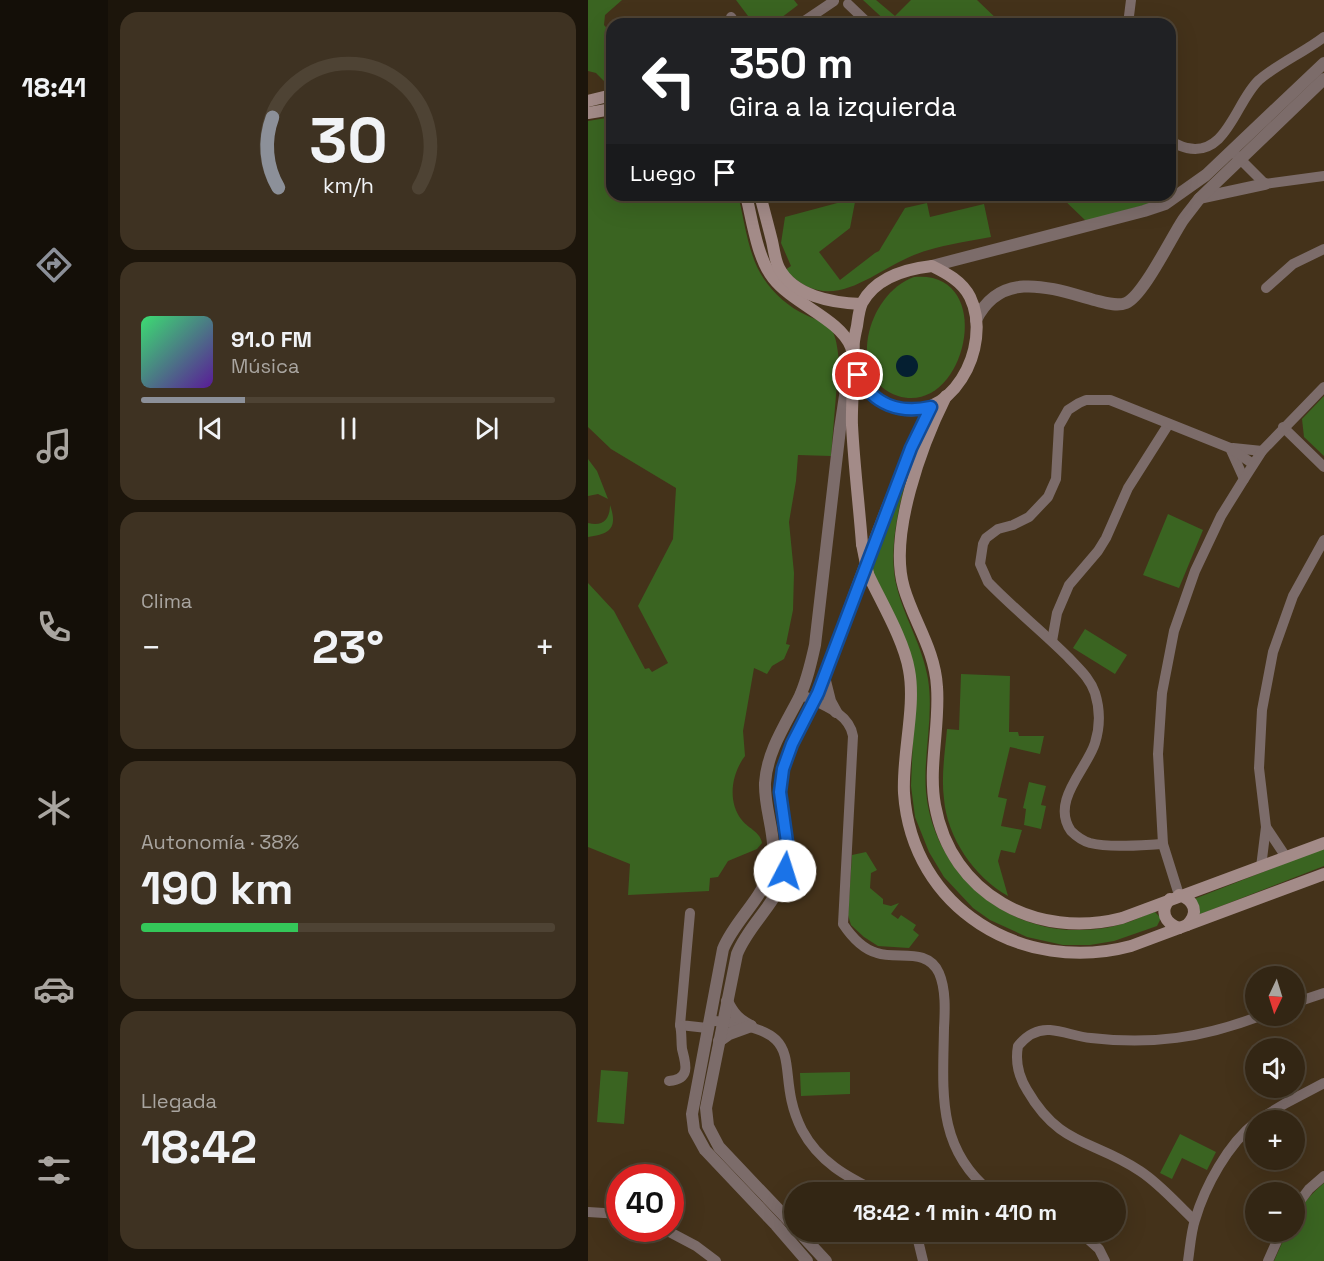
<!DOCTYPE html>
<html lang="es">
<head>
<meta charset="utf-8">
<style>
  :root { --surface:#332614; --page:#3e3222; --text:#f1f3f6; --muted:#a9a5a0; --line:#4e4334; --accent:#8c9099 }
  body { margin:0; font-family:"Space Grotesk",sans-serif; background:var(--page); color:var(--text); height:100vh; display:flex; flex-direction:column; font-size:22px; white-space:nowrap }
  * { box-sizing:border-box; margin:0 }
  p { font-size:20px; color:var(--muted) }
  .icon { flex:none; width:33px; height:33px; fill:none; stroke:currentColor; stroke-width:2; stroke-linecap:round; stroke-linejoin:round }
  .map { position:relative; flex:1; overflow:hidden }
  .panel { display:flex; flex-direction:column; gap:12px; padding:12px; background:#1c150b; width:480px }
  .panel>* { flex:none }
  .banner { position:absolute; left:18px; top:18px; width:570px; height:183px; border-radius:18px; box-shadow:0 6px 24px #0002,0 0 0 2px var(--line); background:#202124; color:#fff; overflow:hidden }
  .needle { width:39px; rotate:184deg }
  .fabs { position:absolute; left:657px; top:966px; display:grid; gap:12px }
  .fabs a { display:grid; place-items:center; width:60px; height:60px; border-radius:50%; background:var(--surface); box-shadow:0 6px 24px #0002,0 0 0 2px var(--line); font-size:30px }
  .speed { position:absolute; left:18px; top:1164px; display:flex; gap:12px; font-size:30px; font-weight:700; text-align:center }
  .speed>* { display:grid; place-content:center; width:78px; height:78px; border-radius:50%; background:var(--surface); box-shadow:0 6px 24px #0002,0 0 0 2px var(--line); line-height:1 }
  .speed .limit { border:9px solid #d22; background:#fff; color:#111 }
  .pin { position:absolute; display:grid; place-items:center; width:51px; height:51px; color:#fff; margin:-26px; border:3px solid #fff; border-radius:50%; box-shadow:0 2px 6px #0007 }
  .me { position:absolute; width:66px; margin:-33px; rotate:5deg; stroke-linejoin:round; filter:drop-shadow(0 0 4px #0008) }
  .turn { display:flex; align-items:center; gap:21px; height:126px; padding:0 24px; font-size:27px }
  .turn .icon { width:78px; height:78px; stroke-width:2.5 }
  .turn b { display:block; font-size:42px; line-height:51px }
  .then { display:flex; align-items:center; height:57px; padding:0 24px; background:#0003; gap:12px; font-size:22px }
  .big { font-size:45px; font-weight:700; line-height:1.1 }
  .panel .tile { flex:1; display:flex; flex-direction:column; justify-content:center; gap:9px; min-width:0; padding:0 21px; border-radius:18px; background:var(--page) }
  .panel .dial { align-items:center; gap:0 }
  .dial svg { height:156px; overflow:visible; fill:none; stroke:var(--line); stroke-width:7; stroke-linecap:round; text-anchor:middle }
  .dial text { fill:var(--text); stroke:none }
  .song { display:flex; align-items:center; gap:18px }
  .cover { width:72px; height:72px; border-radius:9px; background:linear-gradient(135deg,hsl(140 70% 55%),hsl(270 70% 35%)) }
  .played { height:6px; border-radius:3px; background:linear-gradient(90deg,var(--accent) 25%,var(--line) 25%) }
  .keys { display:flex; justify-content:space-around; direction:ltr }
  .heat { display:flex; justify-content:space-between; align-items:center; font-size:33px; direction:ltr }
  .charge { height:9px; border-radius:4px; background:linear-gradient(90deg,#34c759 38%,var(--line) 0) }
  .trip { position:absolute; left:196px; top:1182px; width:342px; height:60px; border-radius:30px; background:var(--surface); box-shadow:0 6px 24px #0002,0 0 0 2px var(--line); font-weight:700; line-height:60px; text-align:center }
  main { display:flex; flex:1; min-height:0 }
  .menu { display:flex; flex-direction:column; width:108px; justify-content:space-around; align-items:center; background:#140f08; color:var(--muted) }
  .menu .icon { width:42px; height:42px }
  .menu .selected { color:var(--accent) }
  .menu b { font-size:27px; color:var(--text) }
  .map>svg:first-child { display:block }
  .green { fill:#3a6421 }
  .water { fill:#051f31 }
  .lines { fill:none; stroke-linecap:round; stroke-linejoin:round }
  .minor { stroke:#7c6c6a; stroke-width:10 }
  .tertiary { stroke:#7c6c6a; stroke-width:12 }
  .secondary { stroke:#a38b88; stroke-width:12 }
  .secondary-bridge { stroke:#a38b88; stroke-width:12 }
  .route-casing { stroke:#114b97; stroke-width:15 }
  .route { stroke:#1a73e8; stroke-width:10 }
</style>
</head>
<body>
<main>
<nav class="menu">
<b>18:41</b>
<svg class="icon selected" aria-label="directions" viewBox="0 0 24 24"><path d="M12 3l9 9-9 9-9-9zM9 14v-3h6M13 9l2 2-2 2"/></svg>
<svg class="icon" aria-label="music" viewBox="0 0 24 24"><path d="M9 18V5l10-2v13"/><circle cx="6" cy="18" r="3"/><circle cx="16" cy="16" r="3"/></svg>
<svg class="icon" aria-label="phone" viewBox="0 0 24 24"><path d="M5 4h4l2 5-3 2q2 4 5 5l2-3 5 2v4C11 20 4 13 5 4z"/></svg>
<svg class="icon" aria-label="climate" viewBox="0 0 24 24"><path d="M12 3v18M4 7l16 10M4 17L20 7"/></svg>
<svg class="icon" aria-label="car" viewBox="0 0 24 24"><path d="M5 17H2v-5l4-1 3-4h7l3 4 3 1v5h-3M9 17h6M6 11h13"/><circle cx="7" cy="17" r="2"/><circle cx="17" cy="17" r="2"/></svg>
<svg class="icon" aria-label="filters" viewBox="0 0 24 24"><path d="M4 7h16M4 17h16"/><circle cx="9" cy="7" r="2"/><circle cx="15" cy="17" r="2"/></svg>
</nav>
<section class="panel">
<div class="tile dial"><svg viewBox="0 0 100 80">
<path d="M14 69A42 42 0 1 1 86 69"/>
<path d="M14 69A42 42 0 0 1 11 33" stroke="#8c9099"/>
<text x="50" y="56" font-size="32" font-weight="700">30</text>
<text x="50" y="72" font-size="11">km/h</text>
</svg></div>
<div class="tile">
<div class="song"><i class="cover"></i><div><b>91.0 FM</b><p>Música</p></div></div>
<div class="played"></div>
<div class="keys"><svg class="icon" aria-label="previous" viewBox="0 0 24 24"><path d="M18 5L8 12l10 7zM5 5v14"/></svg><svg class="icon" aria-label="pause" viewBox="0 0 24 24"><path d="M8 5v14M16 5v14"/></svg><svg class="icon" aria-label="next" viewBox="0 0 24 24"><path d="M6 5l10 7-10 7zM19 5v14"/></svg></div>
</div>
<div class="tile"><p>Clima</p>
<div class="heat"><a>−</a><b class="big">23°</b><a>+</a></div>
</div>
<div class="tile"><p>Autonomía · 38%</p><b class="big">190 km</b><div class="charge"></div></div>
<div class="tile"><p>Llegada</p><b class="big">18:42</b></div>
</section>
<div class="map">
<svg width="736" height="1261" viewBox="0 0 736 1261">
  <rect width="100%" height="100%" fill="#44321a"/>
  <g class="green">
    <polygon points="0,0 34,0 17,15 16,25 24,34 24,79 17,82 8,73 0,71"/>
    <polygon points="148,0 206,0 210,5 185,24 166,24"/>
    <polygon points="275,0 288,0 307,16 323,0 389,0 414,24 301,24"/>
    <path d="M24,117V195H150C157,222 160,256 176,279C185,293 202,308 218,315C226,319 235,321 242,328C249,336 249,349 251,359L243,456L210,455L208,481L201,522L206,573L205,610L198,644L202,645L196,659L184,666L179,674L166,668L155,731L157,756C144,773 139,800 153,819C159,828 172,831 174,843L169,849L140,861L130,877L122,878L121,891L40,895L42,864L0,847V583L26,611L57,669L61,668L64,672L80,663L50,606L85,539L88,488L23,449L0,427V121Z"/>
    <polygon points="582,187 588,192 575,200 498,221 471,195 582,195"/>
    <path d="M252,195H261L260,201L267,202L262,228L231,252L252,280L287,253L291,251L317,208L339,203L342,217L396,204L403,237C377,242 351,245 326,255C280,274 243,317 197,270L203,266L193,243L197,217L253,202Z"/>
    <path d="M326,277C411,269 378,417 310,396C257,379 278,294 326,277Z"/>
    <polygon points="736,396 736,456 716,437 714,419"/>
    <path d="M328,450C314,490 298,547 309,588C317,619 335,647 340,679C346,717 335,754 338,792C345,870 414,932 492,930C509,930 526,927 541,922C550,919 558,914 567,912L573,918L569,926L526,941L502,945H475L439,937L402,920L385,908L356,877L341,852L327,817L323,786L327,689L284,569L314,481Z"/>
    <polygon points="0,459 9,471 20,499 10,494 0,496"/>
    <path d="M22,505C30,528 22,534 0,537V523C14,527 22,520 22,505Z"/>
    <polygon points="580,514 615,530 591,588 555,575"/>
    <polygon points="497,629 539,655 527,674 485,648"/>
    <path d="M373,674L422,676L421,732H430L431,736H456L452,754L422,747L410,797L419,799L413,826L434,830L427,853L413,850L410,861L420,896C386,877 359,837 356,799C353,776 357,752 359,729L371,730Z"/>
    <polygon points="441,782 458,786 453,805 458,806 453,829 436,825 438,809 435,808"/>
    <polygon points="736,848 736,866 610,915 606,899"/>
    <polygon points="278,852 289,870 283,873 282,888 295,899 295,904 303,906 311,903 303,914 310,919 313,915 328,925 325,930 331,935 321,948 290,946 276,937 263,925 260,915 264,855"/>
    <polygon points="13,1070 40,1072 36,1124 9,1122"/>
    <polygon points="262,1072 262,1094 213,1096 212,1073"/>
    <polygon points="592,1134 628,1152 619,1170 594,1158 584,1179 572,1173"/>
    <path d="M736,1183V1261H686L699,1232H706C706,1211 721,1196 736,1183Z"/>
  </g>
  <circle class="water" cx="319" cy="366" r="11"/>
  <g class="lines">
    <g class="minor">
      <polyline points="260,4 281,24"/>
      <polyline points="143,17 148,24"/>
      <polyline points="212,24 246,1"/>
      <polyline points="540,24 543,0"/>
      <path d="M582,141C587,143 593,147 599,148C639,157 648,101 671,80C691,63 715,53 736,37"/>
      <polyline points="647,154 677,184 736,176"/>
      <polyline points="678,288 705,264 736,249"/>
      <polyline points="695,427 736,467"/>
      <polyline points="642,448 656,479"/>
      <polyline points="645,448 674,451"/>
      <polyline points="464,641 469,613 481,585 510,551 518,538 540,488 580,425"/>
      <path d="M212,694C232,704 261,712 265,736L255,924C263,936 274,949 289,953C310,960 339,947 351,973C358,989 357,1011 356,1028C355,1091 348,1148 403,1192"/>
      <polyline points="678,827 698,857"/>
      <path d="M575,844C553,845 523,848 502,843C495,841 488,836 483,831C462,801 499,769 507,743C512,727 512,709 507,693C502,678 491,669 480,657C454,631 425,608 400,582L392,564L395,544L398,538L410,529L425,525L441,517L460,497L468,479L471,426L480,410L491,403L498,400H522L642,448L665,464"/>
      <polyline points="673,867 678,827 671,768 674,710 685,652 705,596 736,540"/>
      <polyline points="591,895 575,844 570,754 574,693 586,631 607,571 633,516 656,479 674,451 736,387"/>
      <polyline points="102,913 92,1025 119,1028"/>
      <polyline points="706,1003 736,993"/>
      <path d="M127,1021C229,1031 182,1067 214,1130C231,1162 259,1177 290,1192"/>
      <path d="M81,1081C103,1079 98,1064 94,1049C93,1040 94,1033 92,1025"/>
      <polyline points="670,1120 698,1103 736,1083"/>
      <polyline points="706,1209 721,1189 736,1176"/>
      <polyline points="0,1212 32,1214"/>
      <path d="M606,1220C589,1204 572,1184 552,1171C504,1139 472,1147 439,1090C431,1077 427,1062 430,1046C438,1036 449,1029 462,1030C476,1031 489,1037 503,1038C564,1045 614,1038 672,1016"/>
      <polyline points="74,1228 108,1246 128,1261"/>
      <polyline points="328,1232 335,1261"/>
      <polyline points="492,1232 511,1249 517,1261"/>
      <path d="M600,1261C602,1248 603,1232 607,1220C617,1186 640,1144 668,1122"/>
      <polyline points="680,1261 693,1232"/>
    </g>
    <g class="tertiary">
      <polyline points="612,198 677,184"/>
      <polyline points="344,266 556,211 577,204 618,175 736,63"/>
      <path d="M388,320C413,269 463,288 506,300C515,302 528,307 538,303C555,296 583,238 595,220C600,213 606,206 611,199L736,79"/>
      <polyline points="236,677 242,701 248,712"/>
      <path d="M139,1001C145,1014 151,1020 163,1026"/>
      <polyline points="131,1041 141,1034 163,1026"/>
      <path d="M207,1227L131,1147L120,1126L118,1108L149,954C160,926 186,906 196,877C209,838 185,804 195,769C205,735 225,706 237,673C271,584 301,493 343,407"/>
      <polyline points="211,1232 238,1261"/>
      <path d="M219,1261L188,1225L117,1150L106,1130L104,1114L135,949C146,922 171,902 181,874C193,844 176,814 177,783C179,752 197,725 211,698C219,681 223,663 227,645L252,429L261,369"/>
    </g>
    <g class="secondary">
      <polyline points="0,101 24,95"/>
      <polyline points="0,113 24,109"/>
      <path d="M158,195C164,219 169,258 185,278C205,304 252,319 263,347C268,360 263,407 264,425C266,465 271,504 274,544"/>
      <path d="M172,195C176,210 180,225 184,241C186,250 187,260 191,268C205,296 245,303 273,304"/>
      <path d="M344,266C358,273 374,281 382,297C406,346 362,430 302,406C281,398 272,382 267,361C264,348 266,339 269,326C270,319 271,309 274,303C288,277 317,269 344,266Z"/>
      <path d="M358,396C334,444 300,535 316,588C326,622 347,650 349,687C352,726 340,767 347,805C363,895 449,940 534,918L736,843"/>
      <path d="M280,574C293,602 316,640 321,670C328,707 314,754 316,793C324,909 435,975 543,946L736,874"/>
      <path d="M591,895C607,900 611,913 599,925"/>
      <path d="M582,899C571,911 577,923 591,928"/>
    </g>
    <polyline class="secondary-bridge" points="274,544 280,574"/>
  </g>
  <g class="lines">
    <g class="route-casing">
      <path id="route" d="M197,871L200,849L192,792L195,769L204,744L230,693L323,448L343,407C312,414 285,405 270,375"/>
    </g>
    <use href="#route" class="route"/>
  </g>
</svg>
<div class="fabs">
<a><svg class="needle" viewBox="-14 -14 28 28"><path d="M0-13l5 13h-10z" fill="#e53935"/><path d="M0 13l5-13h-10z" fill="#a9a5a0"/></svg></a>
<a><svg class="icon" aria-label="sound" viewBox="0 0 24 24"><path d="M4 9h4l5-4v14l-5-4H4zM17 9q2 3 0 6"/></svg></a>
<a>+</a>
<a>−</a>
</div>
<div class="speed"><div class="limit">40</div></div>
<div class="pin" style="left:270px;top:375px;background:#d93025"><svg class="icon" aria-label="arrive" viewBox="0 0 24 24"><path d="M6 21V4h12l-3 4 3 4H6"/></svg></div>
<svg class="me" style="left:197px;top:871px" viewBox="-20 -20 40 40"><circle r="19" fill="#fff"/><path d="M0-13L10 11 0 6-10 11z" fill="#1a73e8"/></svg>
<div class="trip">18:42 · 1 min · 410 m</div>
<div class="banner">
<div class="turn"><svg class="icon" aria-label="left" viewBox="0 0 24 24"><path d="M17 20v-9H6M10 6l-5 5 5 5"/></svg><div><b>350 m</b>Gira a la izquierda</div></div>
<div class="then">Luego<svg class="icon" aria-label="arrive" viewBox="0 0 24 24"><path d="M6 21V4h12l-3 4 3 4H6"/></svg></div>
</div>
</div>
</main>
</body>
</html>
